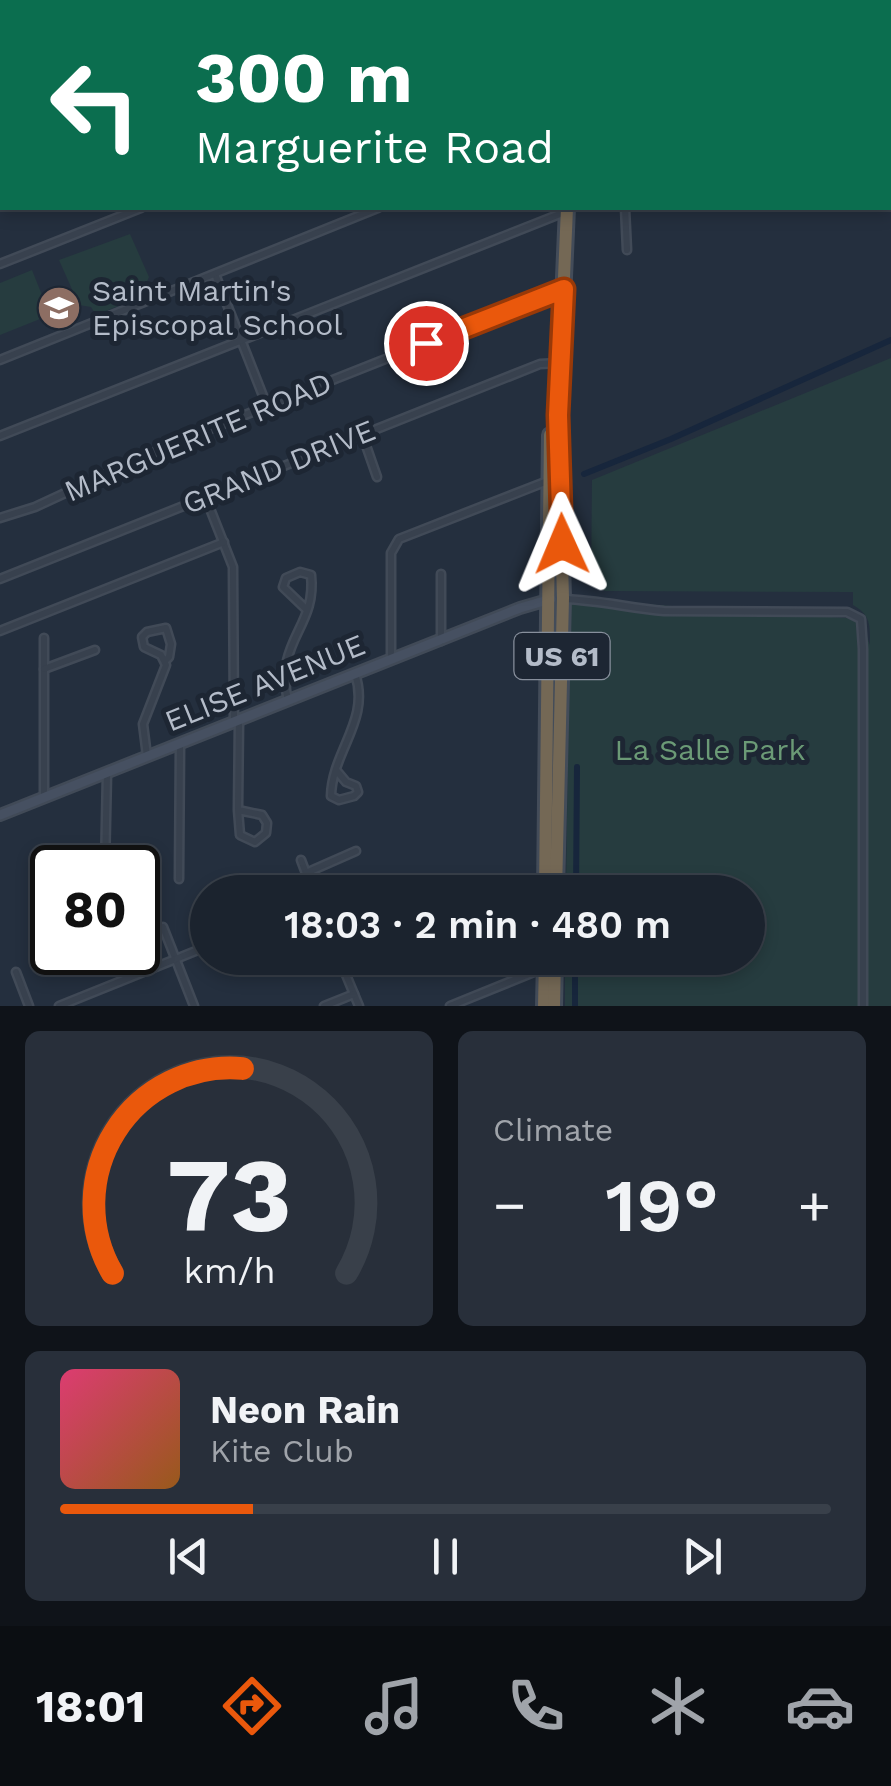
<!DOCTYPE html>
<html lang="en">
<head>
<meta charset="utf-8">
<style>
  :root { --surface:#1b232e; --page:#282f3a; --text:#f1f3f6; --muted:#a0a4aa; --line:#39404a; --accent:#ea580c }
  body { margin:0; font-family:"Work Sans",sans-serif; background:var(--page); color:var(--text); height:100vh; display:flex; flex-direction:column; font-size:38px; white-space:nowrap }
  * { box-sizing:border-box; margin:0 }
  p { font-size:32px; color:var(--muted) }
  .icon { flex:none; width:55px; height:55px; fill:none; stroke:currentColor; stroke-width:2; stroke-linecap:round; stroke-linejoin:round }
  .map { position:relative; height:1006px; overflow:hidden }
  .panel { display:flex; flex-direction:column; gap:25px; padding:25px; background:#0f1319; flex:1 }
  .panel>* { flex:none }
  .top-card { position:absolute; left:0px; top:0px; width:892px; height:210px; box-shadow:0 5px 15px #0003,0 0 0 2px var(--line); background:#0b6e4f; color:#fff; overflow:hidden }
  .speed { position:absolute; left:30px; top:845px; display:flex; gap:20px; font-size:50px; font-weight:700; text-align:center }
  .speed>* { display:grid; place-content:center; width:130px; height:130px; border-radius:50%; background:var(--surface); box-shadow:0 5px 15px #0003,0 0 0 2px var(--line); line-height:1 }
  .speed .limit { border:5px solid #111; border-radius:15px; background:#fff; color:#111 }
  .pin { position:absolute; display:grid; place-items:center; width:85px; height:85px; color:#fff; margin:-42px; border:5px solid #fff; border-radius:50%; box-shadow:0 2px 10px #0007 }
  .me { position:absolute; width:110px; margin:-55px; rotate:359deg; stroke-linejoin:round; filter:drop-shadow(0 0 8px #0008) }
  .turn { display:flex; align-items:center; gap:35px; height:210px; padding:0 30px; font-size:45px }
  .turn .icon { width:130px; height:130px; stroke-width:2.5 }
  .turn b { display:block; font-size:70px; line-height:85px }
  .big { font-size:75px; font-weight:600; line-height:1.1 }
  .panel .widget { flex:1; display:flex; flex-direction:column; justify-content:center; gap:15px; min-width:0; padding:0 35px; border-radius:15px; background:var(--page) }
  .panel .dial { align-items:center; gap:0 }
  .dial svg { height:260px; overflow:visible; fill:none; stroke:var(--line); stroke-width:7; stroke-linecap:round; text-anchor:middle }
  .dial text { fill:var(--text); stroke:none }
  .song { display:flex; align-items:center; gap:30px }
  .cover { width:120px; height:120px; border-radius:15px; background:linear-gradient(135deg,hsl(340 70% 55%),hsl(30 70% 35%)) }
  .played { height:10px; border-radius:5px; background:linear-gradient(90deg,var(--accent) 25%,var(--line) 25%) }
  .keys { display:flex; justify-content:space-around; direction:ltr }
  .heat { display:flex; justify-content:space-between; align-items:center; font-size:55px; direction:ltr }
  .panel .tiles { flex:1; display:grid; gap:25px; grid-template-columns:1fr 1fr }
  .widget:last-child { grid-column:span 2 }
  .trip { position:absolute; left:190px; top:875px; width:575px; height:100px; border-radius:50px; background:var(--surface); box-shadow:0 5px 15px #0003,0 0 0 2px var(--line); font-weight:600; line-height:100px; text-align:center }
  .tabs { display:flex; height:160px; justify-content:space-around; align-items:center; background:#0b0e12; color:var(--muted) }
  .tabs .icon { width:70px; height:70px }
  .tabs .current { color:var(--accent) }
  .tabs b { font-size:45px; color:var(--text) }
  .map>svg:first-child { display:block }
  .green { fill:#263c3f }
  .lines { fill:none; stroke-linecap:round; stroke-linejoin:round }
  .canal { stroke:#17263c; stroke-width:6 }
  .street-casing { stroke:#414a57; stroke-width:11 }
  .secondary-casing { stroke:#414a57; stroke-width:14 }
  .highway-casing { stroke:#434c59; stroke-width:18 }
  .street { stroke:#38414e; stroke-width:6 }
  .secondary { stroke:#465061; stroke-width:9 }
  .highway { stroke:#746855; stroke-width:12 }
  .route-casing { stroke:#983908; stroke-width:25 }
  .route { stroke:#ea580c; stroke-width:18 }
  .labels { text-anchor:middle; stroke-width:10; stroke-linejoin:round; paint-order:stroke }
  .shield { fill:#1d2633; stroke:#878f9c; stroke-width:2.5 }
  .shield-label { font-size:28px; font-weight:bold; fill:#b4bcc9 }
  .poi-label { font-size:30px; fill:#b4bcc9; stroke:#1d2633; text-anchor:start }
  .street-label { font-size:30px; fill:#b4bcc9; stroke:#1d2633 }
  .park-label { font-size:30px; fill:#6b9a76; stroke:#1d2633 }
</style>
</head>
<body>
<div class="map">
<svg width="891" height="1006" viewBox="0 0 891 1006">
  <rect width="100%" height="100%" fill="#242f3e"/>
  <g class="green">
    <polygon points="130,234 149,277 143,290 120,298 118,306 96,315 91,307 79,305 59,260"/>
    <polygon points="32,270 50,315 0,335 0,283"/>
    <path d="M891,358V1006H565V958H748V892H566L570,599L861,619L870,645C870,626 871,615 853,605V592L605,591L591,583L592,480Z"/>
  </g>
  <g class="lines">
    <g class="canal">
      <polyline points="584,474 671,439 891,340"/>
      <polyline points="576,892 577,767"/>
      <polyline points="575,1006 575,958"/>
    </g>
    <g class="street-casing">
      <g id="street">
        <polyline points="178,0 179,2"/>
        <polyline points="357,0 358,2"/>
        <polyline points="223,2 229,0"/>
        <polyline points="425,2 431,0"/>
        <polyline points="610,2 610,0"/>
        <polyline points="813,2 813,0"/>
        <polyline points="842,2 843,0"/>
        <polyline points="0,91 2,90"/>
        <polyline points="0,171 2,170"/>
        <polyline points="625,208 627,250"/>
        <polyline points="0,264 141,208"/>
        <polyline points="215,274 267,406"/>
        <polyline points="0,360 378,208"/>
        <polyline points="362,434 377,477"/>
        <polyline points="0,436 565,212"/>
        <polyline points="205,496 233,567 234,723"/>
        <polyline points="0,518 35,507 147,455 267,406 562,289"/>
        <polyline points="0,579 540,364 559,363"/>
        <path d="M564,599C598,600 630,608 664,611L847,612L861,619L863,649V1006"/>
        <polyline points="0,631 224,542"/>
        <polyline points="44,638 44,797"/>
        <polyline points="441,641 441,574"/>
        <polyline points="391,660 391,553 399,539 550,480"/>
        <polyline points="44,669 95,650"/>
        <path d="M288,701C274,640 317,628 311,575L300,572L286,578L283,587L307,610"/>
        <polyline points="147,756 143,724 166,665 161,655 144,647 142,637 147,632 166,628 171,644 169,657 165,661"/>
        <path d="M336,770L346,782L356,786L358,792L354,796L339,800L331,796C332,751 371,720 355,674"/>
        <polyline points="238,810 262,815 267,823 266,833 255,842 240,835 238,810 239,721"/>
        <polyline points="301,860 313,892"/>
        <polyline points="105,868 107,773"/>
        <polyline points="306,873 356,851"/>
        <polyline points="179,879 180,744"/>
        <polyline points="163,927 194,1006"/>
        <polyline points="339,958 359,1006"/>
        <polyline points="16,972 29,1006"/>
        <polyline points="59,1006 208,946"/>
        <polyline points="324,1006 354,994"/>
        <polyline points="450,1006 544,968"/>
      </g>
    </g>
    <g class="secondary-casing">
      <g id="secondary">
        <polyline points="10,2 16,0"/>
        <polyline points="0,7 2,6"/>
        <polyline points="0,815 520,608 551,599"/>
      </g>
    </g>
    <g class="highway-casing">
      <g id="highway">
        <polyline points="568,2 569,0"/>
        <polyline points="545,892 550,435"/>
        <polyline points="556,892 563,598 558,415 567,208"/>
        <polyline points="544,1006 545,958"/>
        <polyline points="554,1006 555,958"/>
      </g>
    </g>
    <use href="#street" class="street"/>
    <use href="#secondary" class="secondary"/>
    <use href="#highway" class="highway"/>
  </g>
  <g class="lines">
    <g class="route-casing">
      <polyline id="route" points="426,343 564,289 558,415 562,544"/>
    </g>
    <use href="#route" class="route"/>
  </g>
  <defs>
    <g id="school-disc" transform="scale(2.25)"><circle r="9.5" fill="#8d6e63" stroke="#1d2633"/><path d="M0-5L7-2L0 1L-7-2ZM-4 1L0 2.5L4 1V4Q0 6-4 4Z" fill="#fff"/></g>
  </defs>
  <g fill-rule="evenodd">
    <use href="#school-disc" x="59" y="308"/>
  </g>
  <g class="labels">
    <rect class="shield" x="514.5" y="633" width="95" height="46" rx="8"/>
    <g class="shield-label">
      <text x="562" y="666">US 61</text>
    </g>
    <g class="poi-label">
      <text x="92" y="301">Saint Martin's<tspan x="92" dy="34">Episcopal School</tspan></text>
    </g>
    <g class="street-label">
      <text transform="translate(198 437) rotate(-23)" y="10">MARGUERITE ROAD</text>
      <text transform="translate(279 467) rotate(-22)" y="10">GRAND DRIVE</text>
      <text transform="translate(265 683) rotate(-22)" y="10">ELISE AVENUE</text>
    </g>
    <g class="park-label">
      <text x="710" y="760">La Salle Park</text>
    </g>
  </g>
</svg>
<div class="speed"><div class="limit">80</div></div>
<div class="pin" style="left:426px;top:343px;background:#d93025"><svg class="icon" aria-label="arrive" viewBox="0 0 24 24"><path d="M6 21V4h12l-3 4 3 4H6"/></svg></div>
<svg class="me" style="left:562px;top:544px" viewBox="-20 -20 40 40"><path d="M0-17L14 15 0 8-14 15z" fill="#ea580c" stroke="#fff" stroke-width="4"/></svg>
<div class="trip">18:03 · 2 min · 480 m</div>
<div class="top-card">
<div class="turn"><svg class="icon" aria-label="left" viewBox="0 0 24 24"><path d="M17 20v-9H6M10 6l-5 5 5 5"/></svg><div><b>300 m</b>Marguerite Road</div></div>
</div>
</div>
<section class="panel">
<div class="tiles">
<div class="widget dial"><svg viewBox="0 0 100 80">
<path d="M14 69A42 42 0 1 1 86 69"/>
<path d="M14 69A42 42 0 0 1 54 6" stroke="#ea580c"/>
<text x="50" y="56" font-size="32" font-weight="700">73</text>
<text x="50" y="72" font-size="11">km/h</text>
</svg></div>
<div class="widget"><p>Climate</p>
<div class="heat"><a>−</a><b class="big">19°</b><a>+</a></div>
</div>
<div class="widget">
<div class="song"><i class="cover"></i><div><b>Neon Rain</b><p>Kite Club</p></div></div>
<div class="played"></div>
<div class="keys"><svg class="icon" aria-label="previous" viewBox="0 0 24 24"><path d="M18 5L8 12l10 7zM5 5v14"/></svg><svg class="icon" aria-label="pause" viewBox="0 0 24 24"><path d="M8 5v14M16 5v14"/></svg><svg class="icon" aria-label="next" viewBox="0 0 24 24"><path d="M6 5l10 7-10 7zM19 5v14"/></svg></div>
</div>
</div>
</section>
<nav class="tabs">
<b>18:01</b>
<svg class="icon current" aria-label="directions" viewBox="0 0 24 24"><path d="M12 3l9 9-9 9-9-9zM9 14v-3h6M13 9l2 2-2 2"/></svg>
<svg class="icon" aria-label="music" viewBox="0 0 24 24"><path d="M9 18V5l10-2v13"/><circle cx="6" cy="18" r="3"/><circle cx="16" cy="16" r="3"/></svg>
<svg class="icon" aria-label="phone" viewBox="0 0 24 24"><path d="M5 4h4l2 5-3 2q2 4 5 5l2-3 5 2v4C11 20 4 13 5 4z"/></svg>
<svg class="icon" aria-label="climate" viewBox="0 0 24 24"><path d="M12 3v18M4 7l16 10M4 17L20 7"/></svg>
<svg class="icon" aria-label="car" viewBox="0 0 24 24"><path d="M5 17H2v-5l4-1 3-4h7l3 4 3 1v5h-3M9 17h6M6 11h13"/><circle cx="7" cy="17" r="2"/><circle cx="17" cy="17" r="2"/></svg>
</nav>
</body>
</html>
